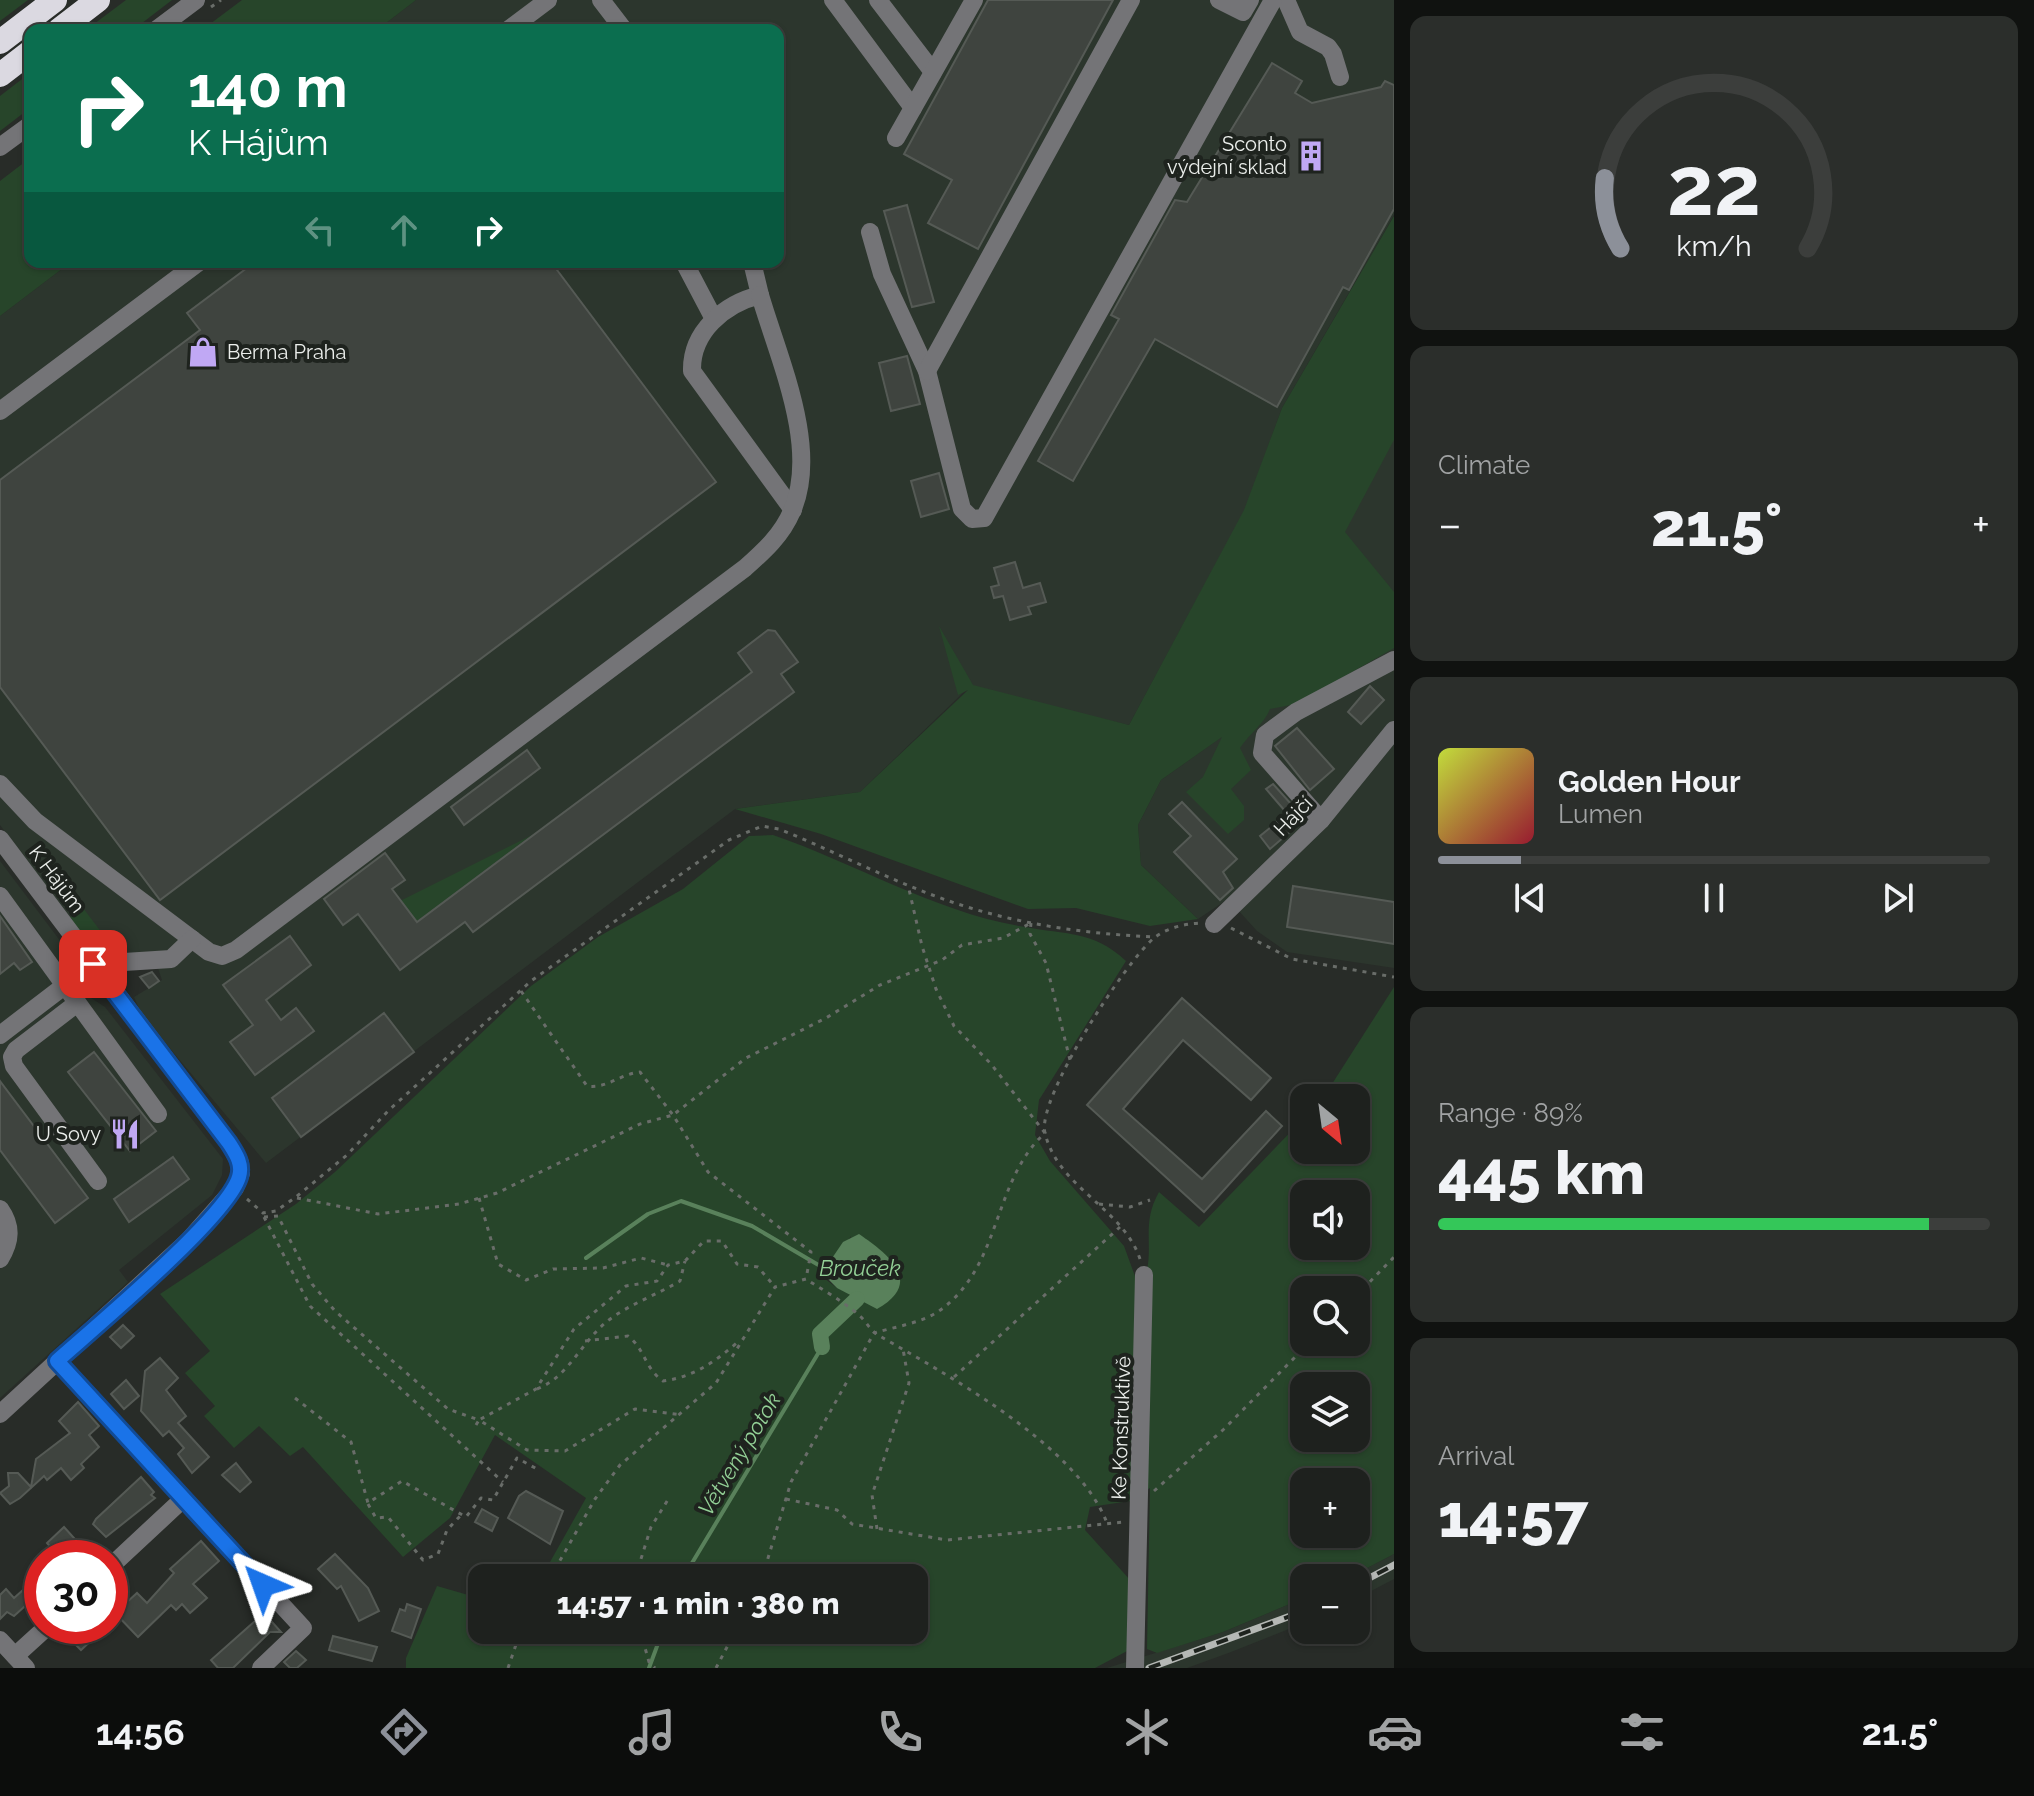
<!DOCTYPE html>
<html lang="en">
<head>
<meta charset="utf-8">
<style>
  :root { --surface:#1e211e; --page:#2b2e2b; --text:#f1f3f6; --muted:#a1a3a4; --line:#3c3e3c; --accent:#8c9099 }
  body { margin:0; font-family:Raleway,sans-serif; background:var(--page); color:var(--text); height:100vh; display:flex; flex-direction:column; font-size:30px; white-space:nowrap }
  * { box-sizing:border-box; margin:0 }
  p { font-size:26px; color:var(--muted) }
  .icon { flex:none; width:44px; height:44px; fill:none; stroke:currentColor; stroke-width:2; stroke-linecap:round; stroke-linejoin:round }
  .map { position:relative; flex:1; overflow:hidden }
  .drawer { display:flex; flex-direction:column; gap:16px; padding:16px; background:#101210; width:640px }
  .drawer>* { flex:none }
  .banner { position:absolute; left:24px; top:24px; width:760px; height:244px; border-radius:16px; box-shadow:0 2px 6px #0004,0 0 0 2px var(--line); background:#0b6e4f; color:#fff; overflow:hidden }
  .needle { width:52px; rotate:151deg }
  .controls { position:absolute; left:1290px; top:1084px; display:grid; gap:16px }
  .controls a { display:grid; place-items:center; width:80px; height:80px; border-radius:16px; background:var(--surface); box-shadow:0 2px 6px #0004,0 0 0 2px var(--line); font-size:40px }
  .speed { position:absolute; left:24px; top:1540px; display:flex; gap:16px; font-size:40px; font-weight:700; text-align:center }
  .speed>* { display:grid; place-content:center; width:104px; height:104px; border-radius:50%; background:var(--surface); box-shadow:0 2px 6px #0004,0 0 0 2px var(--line); line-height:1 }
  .speed .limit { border:12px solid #d22; background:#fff; color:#111 }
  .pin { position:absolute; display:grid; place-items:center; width:68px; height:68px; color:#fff; margin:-34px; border-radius:16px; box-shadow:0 4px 12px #0006 }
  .me { position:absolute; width:88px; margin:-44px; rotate:317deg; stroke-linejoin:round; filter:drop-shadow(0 0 6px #0008) }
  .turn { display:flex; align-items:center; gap:28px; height:168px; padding:0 32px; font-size:36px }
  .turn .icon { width:104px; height:104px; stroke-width:2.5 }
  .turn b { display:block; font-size:56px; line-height:68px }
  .lanes { display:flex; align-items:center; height:76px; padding:0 32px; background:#0003; justify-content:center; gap:40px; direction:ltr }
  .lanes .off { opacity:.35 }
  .big { font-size:60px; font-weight:800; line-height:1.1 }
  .drawer .card { flex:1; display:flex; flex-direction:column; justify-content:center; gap:12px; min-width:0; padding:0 28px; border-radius:16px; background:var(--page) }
  .drawer .dial { align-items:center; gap:0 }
  .dial svg { height:208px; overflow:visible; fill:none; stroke:var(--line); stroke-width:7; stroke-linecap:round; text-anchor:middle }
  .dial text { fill:var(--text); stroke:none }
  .song { display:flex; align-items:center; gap:24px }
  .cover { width:96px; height:96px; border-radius:12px; background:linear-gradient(135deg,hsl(70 70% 55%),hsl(350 70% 35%)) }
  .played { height:8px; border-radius:4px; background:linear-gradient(90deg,var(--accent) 15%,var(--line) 15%) }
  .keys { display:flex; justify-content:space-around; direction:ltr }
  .heat { display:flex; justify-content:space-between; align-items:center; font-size:44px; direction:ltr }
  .charge { height:12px; border-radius:6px; background:linear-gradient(90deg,#34c759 89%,var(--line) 0) }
  .trip { position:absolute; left:468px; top:1564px; width:460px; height:80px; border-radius:16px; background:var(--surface); box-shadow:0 2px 6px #0004,0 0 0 2px var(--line); font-weight:800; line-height:80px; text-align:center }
  .dock { display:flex; height:128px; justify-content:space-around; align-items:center; background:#0c0d0c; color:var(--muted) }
  .dock .icon { width:56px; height:56px }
  .dock .on { color:var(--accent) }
  .dock b { font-size:36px; color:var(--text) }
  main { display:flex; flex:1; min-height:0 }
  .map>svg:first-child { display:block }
  .built { fill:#2c362d }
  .green { fill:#27452a; fill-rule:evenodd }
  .water { fill:#59815b }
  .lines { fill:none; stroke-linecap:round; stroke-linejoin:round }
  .stream { stroke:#59815b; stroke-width:4 }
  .canal { stroke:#59815b; stroke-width:16 }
  .building { fill:#3f443f; stroke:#555a55; stroke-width:2 }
  .path { stroke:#696d69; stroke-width:3; stroke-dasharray:4 6; stroke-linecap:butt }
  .minor { stroke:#747477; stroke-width:18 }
  .highway { stroke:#dbd9e1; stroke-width:24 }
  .rail-casing { stroke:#b5b8b5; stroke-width:7 }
  .rail { stroke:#1e231e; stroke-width:4; stroke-dasharray:12; stroke-linecap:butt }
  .route-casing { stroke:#114b97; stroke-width:20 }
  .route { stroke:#1a73e8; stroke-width:14 }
  .labels { text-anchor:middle; stroke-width:8; stroke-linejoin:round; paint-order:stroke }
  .poi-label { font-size:20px; fill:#ebeeeb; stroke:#1e231e; text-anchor:end }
  .street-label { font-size:20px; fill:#ebeeeb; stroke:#1e231e }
  .water-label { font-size:22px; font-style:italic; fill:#93d096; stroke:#1e231e }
</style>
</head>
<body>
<main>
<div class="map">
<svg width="1394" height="1668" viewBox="0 0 1394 1668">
  <rect width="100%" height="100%" fill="#282c28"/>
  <g class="built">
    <polygon points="416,0 1394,0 1394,215 1282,408 1245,510 1129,725 968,688 860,792 735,809 266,1163 142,1015 134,997 162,980 154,956 103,963 0,825 0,316 71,262 778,262 778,30 377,30"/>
    <polygon points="1394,434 1394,968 1287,952 1257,931 1228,899 1198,919 1141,865 1138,825 1161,780 1223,736"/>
    <polygon points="0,861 61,942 71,970 91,998 105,1007 223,1159 222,1175 212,1195 119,1270 128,1282 0,1398"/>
    <polygon points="1394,1554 1394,1579 1356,1599 1356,1578 1348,1578"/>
    <polygon points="1304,1598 1304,1623 1231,1652 1187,1668 1107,1668 1223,1632"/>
  </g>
  <g class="green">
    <polygon points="0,0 28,0 0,21"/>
    <polygon points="126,0 172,0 133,30 86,30"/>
    <polygon points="242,0 416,0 377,30 202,30"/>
    <polygon points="30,73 30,108 0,131 0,96"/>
    <polygon points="30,158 30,262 71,262 0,316 0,181"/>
    <path d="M1394,216V440L1345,532L1394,592V648L1296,704L1270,709C1265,723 1249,734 1240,748L1251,770L1231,789L1244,806V820L1228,834L1186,792L1203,777L1222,737L1161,780L1138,825L1141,865L1198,919L1150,926L1076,908L1028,909L821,834L735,809L860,792L968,690L958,695L939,626L973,685L1129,725L1244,510L1282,408Z"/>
    <polygon points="532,835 416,922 400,901"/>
    <path d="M773,835C857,864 937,913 1025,927C1066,935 1093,930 1126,961L1039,1100L1035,1135L1050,1161L1124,1246L1140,1290C1159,1252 1138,1229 1159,1192L1199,1227L1304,1118V1150H1356V1098H1323L1394,987V1554L1348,1578H1304V1598L1223,1632L1157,1653L1147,1649L1150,1488L1130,1501L1090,1507L1085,1530L1131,1581L1129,1650L1095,1668H406V1658L437,1586L482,1599V1630H914V1578H541L586,1498L495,1435L450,1518L403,1557L303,1447L290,1456L259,1426L234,1448L204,1416L215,1406L185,1373L210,1351L160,1294L296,1204L335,1172L531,986L598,937L683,889L749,836ZM1304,1194H1356V1246H1304ZM851,1236L837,1288L824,1278ZM1304,1290H1356V1342H1304ZM1304,1386H1356V1438H1304ZM1304,1482H1356V1534H1304Z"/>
    <polygon points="83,908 118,954 103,963 69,918"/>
  </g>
  <path class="water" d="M859,1234C888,1254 925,1282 877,1309L837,1288L822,1273L843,1242Z"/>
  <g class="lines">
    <g class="stream">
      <polyline points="586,1258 648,1214 681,1201 752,1226 827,1270"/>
      <polyline points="683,1578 822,1347"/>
      <polyline points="649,1668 663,1630"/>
    </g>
    <polyline class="canal" points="822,1347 820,1334 857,1299"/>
  </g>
  <g class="building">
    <polygon points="988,0 1113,0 978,249 928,223 952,180 904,154"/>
    <polygon points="1272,63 1302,81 1295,93 1312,103 1381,87 1385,81 1394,85 1394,209 1349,290 1343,287 1277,407 1155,339 1073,481 1038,461 1119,319 1111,315 1175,200 1187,202"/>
    <polygon points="907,205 934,302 912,307 884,211"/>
    <polygon points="255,262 551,262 716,482 160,900 0,687 0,480 200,330 187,313"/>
    <polygon points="907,356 920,404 891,411 879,363"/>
    <polygon points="939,473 949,509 921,517 911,481"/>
    <polygon points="1015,562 1023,588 1040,583 1046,602 1028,607 1031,614 1010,620 1003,596 994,598 991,587 999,585 994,568"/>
    <polygon points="768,630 775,631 798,662 781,674 794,692 473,932 465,922 400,970 358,914 343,925 324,899 385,853 405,880 392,889 417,922 752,672 738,653"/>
    <polygon points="1370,686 1384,700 1361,724 1348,712"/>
    <polygon points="1297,728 1334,769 1310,790 1275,746"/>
    <polygon points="527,750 540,768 464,825 451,807"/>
    <polygon points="1273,784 1292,805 1285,811 1266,789"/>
    <polygon points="1182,802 1237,859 1223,872 1233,888 1220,900 1174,852 1191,836 1169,814"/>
    <polygon points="1281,819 1291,831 1270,849 1260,836"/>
    <polygon points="1293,886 1394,902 1394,944 1287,927"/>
    <polygon points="0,916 32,962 20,970 14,963 0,974"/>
    <polygon points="290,936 311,965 266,1000 281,1020 296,1008 314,1031 255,1075 230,1042 253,1025 223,985"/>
    <polygon points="152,972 159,981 149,988 140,977"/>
    <polygon points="1182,998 1271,1078 1251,1100 1183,1040 1123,1109 1202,1179 1266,1111 1282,1126 1204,1212 1087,1105"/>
    <polygon points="384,1013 414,1052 301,1137 272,1098"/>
    <polygon points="94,1052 156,1131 130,1151 68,1072"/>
    <polygon points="0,1081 88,1198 55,1223 0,1150"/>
    <polygon points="173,1157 189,1179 129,1222 114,1199"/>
    <polygon points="123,1325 134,1336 121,1348 110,1337"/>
    <polygon points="160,1358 178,1378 166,1390 186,1416 178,1423 209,1457 192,1473 178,1454 184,1448 169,1431 163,1436 141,1411 145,1371"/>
    <polygon points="126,1380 139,1396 124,1409 111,1394"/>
    <polygon points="78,1402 99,1426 89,1435 99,1447 81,1464 84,1468 71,1480 61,1468 47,1480 44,1476 20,1498 10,1504 0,1493 9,1486 8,1473 18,1473 31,1487 36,1459 70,1433 59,1421"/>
    <polygon points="236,1463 251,1482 240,1492 222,1475"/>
    <polygon points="141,1477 154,1492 151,1495 155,1498 106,1537 93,1524 96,1519"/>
    <polygon points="526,1491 563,1511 550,1544 508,1518 519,1496"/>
    <polygon points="482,1509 498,1518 492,1531 475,1522"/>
    <polygon points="64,1527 92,1558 60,1558 47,1543"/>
    <polygon points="201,1541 219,1561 193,1584 207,1598 190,1613 182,1604 176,1610 171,1605 138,1637 115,1613 137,1593 147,1603 174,1573 170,1569"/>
    <polygon points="335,1554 368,1588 379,1611 359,1621 341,1586 337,1589 318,1569"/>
    <polygon points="42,1573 42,1605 35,1597 14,1616 7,1612 0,1619 0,1595 6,1589 14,1598"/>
    <polygon points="407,1604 421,1609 411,1638 392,1631 400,1609 405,1611"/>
    <polygon points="264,1613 281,1632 270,1632 233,1668 218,1668 211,1660"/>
    <polygon points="68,1626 98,1626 90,1634 94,1638 81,1650 73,1642 78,1637"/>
    <polygon points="333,1636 377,1647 372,1661 329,1650"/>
    <polygon points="296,1651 306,1660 297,1668 290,1668 284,1662"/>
  </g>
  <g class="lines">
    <g class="path">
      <polyline points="211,7 221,0"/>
      <polyline points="1031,923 1030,934 1046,963 1070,1060"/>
      <polyline points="1231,928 1292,959 1394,977"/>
      <path d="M521,991L587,1086C607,1089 620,1074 640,1072L673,1115L708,1172L811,1252L806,1279"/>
      <polyline points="297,1198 378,1214 459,1204 497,1193 640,1124 673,1115 746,1058 826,1018 880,985 942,960 962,945 1003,938 1031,923"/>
      <polyline points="479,1198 498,1264 526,1280 553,1269 603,1268 641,1258 668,1265"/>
      <path d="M247,1199L263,1213L276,1211L296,1197L347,1155L388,1111L531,981L729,840L762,826L779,829C836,852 891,881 949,901C1015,924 1086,934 1155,937"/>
      <polyline points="1099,1204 1130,1207 1150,1200"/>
      <polyline points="264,1217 278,1216 312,1284 335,1311 448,1409 479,1420 536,1389 574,1329 626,1286 657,1281 668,1265 685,1261 704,1241 722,1241 737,1264 758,1267 775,1287"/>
      <polyline points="264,1217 310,1306 503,1482"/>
      <path d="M1140,1259C1123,1208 1058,1188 1045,1133C1036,1099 1126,961 1154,938C1167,928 1183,924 1200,923"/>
      <polyline points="1356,1296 1394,1257"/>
      <path d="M585,1341L628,1336C645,1349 645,1369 663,1381C694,1377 716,1361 739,1341"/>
      <polyline points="954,1377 1120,1227"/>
      <path d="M537,1389C571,1376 582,1338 613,1317C633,1303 658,1294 680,1281L685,1261"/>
      <polyline points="295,1398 351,1442 368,1503 402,1481 466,1517 481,1498 493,1500 517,1458 537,1469"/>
      <polyline points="476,1425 479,1420 527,1450 565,1451 635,1409 682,1415"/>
      <polyline points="1154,1491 1224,1429 1310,1342"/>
      <polyline points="786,1499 837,1510 852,1524 947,1540 1124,1522"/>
      <polyline points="368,1504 376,1518 388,1517 423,1560 438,1554 447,1530 462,1514"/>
      <polyline points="877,1529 872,1495 909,1383 903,1349"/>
      <path d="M550,1578L595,1499L620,1465L716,1383L775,1287L806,1279C824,1291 845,1302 861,1317C867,1323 871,1331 878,1335C947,1375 1077,1445 1107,1523"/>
      <polyline points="635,1578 651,1527 669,1498"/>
      <path d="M762,1578L791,1482L874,1333C894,1327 922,1323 939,1311C1002,1267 992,1181 1045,1133L991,1064L954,1026L936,989L922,946L908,885"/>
      <polyline points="640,1630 649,1662 655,1668"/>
      <polyline points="508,1668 521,1630"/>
      <polyline points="716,1668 736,1630"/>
    </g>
    <g class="minor">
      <polyline points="601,0 624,30"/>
      <polyline points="833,0 913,108"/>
      <polyline points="878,0 933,72"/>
      <polyline points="1219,0 1243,12 1250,0"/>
      <polyline points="1286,0 1300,32 1328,47 1333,54 1340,77"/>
      <polyline points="156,30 196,0"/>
      <polyline points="508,30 548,0"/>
      <polyline points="896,138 974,0"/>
      <polyline points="0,147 30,125"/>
      <polyline points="870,232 882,274 927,371 962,509 972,519 984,518 1273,0"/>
      <polyline points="684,262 714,319"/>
      <path d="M752,262L760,295C724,304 691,332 692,371L793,510"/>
      <polyline points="927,371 1131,0"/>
      <polyline points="0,411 199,262"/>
      <path d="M0,784L35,821L209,952L222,956L236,950L745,568C764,551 782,535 792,511C820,448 778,357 760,295"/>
      <polyline points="1321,820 1262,753 1265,735 1296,712 1394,660"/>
      <polyline points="0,839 229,1143 240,1163 241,1173 235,1188 189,1240 0,1414"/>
      <polyline points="0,896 158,1114"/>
      <polyline points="1214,924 1321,820 1394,730"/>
      <polyline points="76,1004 16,1050 12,1057 14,1066 98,1181"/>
      <polyline points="0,1035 93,964 171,959 192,939"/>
      <path d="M0,1209C12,1226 11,1241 0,1259"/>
      <polyline points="57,1361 303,1628 261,1668"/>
      <polyline points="110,1567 183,1499"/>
      <polyline points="0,1640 26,1668"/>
      <polyline points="15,1656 48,1626"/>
      <polyline points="1135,1668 1144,1275"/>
    </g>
    <g class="highway">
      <polyline points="59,30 98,0"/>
      <polyline points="0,42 55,0"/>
      <polyline points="0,75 30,52"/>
    </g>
    <g class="rail-casing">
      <g id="rail">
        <polyline points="1356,1585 1394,1565"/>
        <polyline points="1149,1668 1304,1611"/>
      </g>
    </g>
    <use href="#rail" class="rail"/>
  </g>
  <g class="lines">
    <g class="route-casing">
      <path id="route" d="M93,964L229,1143C236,1154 243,1164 239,1177C227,1217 95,1327 57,1361L263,1585"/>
    </g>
    <use href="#route" class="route"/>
  </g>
  <defs>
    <g id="building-bare" transform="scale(2.4)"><path d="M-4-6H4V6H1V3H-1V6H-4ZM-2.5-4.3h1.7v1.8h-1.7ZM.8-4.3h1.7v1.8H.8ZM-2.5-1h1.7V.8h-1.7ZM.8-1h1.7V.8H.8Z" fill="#c0a8f4" stroke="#1e231e" stroke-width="2.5" paint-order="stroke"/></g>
    <g id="shop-bare" transform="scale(2.4)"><path d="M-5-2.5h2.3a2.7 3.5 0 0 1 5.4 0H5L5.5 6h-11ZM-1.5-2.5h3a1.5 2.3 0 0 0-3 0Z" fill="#c0a8f4" stroke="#1e231e" stroke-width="2.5" paint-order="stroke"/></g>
    <g id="restaurant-bare" transform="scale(2.4)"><path d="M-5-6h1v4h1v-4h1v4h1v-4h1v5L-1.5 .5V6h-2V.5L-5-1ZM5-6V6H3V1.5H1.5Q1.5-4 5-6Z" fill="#c0a8f4" stroke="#1e231e" stroke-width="2.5" paint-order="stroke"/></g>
  </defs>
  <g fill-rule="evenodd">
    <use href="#building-bare" x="1311" y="156"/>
    <use href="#shop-bare" x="203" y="352"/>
    <use href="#restaurant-bare" x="125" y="1134"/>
  </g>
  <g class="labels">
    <g class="poi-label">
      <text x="1287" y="151">Sconto<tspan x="1287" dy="23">výdejní sklad</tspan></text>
      <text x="227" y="359" text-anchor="start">Berma Praha</text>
      <text x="101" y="1141">U Sovy</text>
    </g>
    <g class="street-label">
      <text transform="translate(1293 816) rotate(-46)" y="7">Hájčí</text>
      <text transform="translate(57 879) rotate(53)" y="7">K Hájům</text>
      <text transform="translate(1121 1428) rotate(-88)" y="7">Ke Konstruktivě</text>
    </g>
    <g class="water-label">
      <text x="860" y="1276">Brouček</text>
      <text transform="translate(739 1454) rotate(-59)" y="8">Větvený potok</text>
    </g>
  </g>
</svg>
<div class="controls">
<a><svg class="needle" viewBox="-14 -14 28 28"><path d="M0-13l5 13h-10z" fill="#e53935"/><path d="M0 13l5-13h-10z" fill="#a1a3a4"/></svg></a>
<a><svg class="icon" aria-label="sound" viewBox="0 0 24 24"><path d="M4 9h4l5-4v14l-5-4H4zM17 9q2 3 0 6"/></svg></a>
<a><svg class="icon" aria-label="search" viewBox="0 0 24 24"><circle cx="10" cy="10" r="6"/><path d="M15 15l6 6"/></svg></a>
<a><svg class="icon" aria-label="layers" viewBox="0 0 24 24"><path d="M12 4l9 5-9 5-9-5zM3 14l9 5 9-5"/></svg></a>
<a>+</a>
<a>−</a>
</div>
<div class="speed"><div class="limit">30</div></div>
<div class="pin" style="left:93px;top:964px;background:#d93025"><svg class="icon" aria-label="arrive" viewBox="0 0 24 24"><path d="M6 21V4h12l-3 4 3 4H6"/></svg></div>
<svg class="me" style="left:263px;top:1585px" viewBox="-20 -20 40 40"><path d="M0-17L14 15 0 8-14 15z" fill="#1a73e8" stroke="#fff" stroke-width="4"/></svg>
<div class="trip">14:57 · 1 min · 380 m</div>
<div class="banner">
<div class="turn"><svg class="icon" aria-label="right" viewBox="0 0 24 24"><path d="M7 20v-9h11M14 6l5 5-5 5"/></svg><div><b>140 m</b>K Hájům</div></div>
<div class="lanes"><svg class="icon off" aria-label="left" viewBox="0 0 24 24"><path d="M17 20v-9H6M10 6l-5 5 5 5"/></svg><svg class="icon off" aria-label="ahead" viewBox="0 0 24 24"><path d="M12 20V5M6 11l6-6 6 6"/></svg><svg class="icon" aria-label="right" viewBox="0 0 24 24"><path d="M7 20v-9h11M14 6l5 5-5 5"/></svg></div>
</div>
</div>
<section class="drawer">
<div class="card dial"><svg viewBox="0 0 100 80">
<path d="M14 69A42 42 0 1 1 86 69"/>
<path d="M14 69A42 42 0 0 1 8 42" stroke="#8c9099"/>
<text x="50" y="56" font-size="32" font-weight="700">22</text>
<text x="50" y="72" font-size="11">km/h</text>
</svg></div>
<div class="card"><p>Climate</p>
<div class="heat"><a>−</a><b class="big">21.5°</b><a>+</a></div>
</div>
<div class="card">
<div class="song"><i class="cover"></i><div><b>Golden Hour</b><p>Lumen</p></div></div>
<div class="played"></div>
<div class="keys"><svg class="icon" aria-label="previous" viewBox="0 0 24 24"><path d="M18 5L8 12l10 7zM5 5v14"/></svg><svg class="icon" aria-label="pause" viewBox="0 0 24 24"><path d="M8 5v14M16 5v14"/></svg><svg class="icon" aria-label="next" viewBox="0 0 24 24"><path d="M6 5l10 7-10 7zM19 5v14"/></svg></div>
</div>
<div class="card"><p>Range · 89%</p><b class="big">445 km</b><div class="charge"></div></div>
<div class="card"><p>Arrival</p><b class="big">14:57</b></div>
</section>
</main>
<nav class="dock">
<b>14:56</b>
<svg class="icon on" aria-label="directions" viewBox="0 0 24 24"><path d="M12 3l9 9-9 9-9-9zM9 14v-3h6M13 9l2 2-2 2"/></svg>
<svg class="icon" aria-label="music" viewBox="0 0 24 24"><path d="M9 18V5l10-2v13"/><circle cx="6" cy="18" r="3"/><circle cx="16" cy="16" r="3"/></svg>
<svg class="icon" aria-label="phone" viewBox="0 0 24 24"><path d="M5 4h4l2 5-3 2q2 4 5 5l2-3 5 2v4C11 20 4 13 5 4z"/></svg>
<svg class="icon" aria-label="climate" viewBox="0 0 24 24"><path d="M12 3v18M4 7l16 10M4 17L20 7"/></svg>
<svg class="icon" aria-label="car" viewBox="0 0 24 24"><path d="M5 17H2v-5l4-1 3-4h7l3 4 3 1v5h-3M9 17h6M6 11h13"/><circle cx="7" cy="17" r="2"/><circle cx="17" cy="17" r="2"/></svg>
<svg class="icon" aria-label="filters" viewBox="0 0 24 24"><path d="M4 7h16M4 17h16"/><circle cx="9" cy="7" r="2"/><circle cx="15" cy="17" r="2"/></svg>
<b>21.5°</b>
</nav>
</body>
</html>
